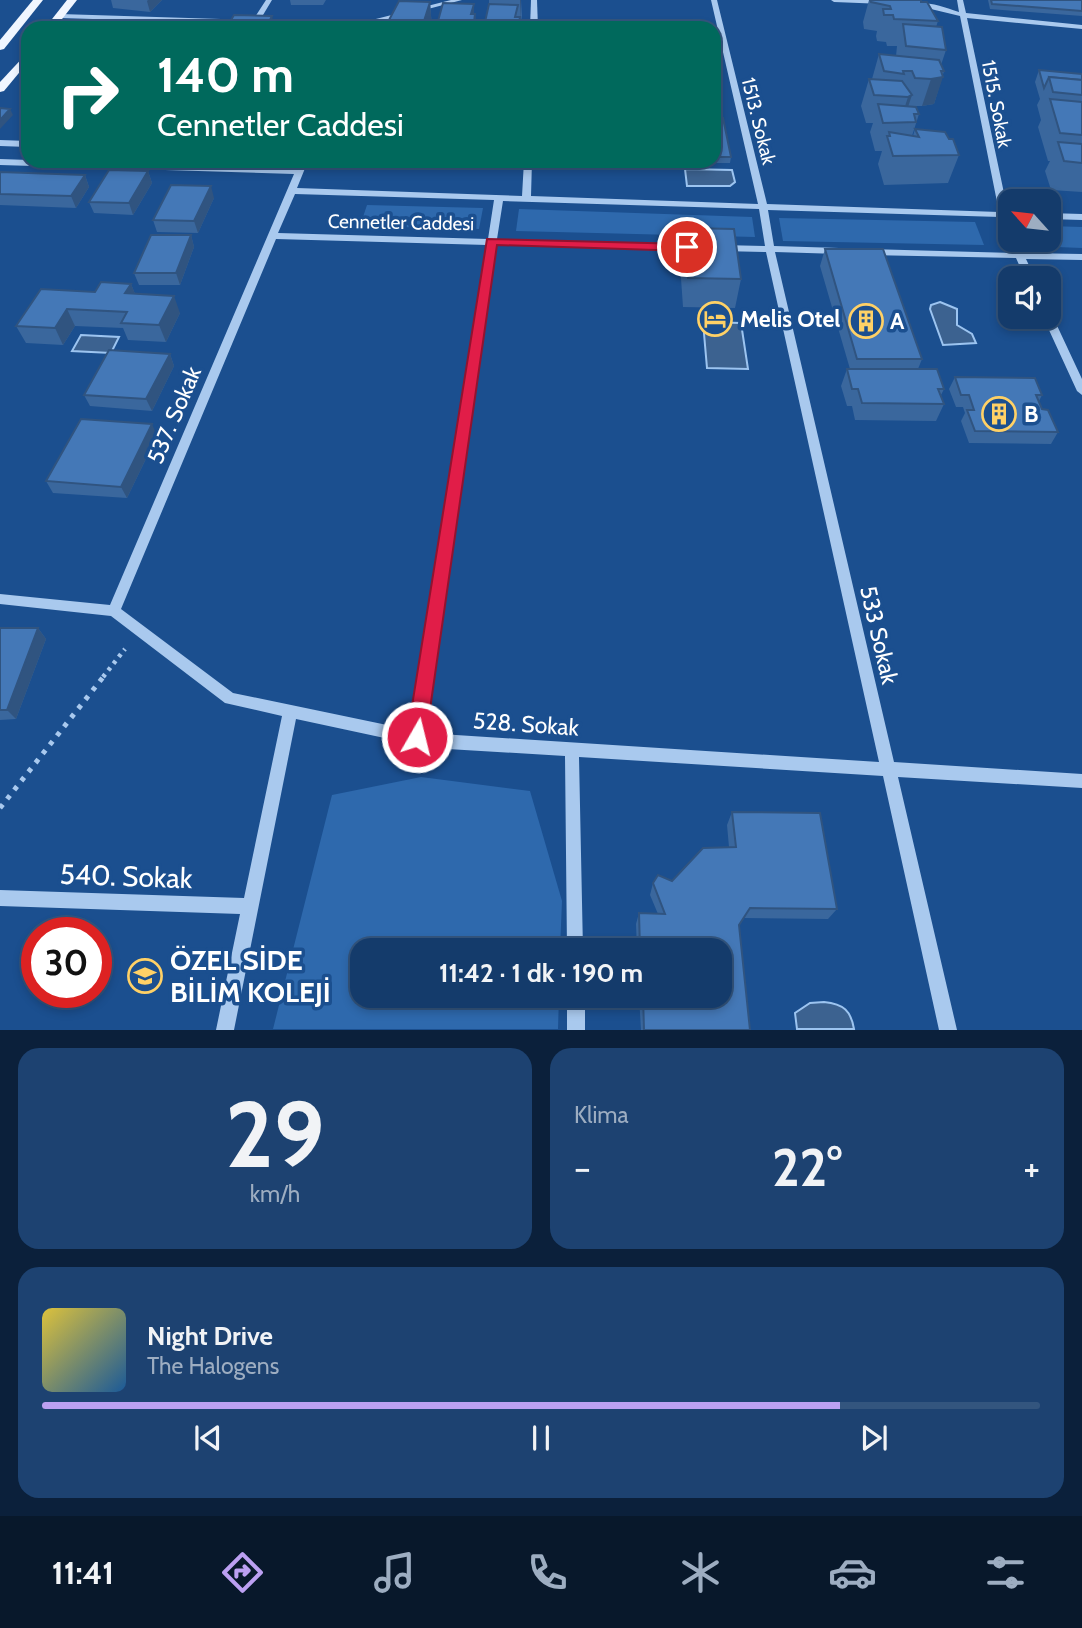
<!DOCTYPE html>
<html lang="tr">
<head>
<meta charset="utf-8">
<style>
  :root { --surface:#143b6b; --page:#1d4271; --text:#f1f3f6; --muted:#9dadc1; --line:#33557e; --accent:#bca0f2 }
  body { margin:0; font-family:Cabin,sans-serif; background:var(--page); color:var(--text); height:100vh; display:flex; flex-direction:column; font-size:26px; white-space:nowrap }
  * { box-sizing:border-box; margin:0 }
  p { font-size:23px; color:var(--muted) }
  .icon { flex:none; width:38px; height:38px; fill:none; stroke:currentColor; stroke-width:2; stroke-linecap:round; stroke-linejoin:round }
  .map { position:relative; height:1030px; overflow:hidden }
  .side { display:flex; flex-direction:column; gap:18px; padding:18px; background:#0b203b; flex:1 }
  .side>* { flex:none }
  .hud { position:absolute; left:21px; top:21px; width:700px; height:147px; border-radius:21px; box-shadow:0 4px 10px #0003,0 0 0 2px var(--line); background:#00695c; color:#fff; overflow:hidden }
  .needle { width:46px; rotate:297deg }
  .controls { position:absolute; left:998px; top:189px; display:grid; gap:14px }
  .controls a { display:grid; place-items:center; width:63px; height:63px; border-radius:14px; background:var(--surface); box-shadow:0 4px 10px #0003,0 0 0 2px var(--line); font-size:35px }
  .speed { position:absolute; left:21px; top:917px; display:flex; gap:14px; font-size:35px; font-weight:700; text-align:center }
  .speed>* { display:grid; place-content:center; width:91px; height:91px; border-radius:50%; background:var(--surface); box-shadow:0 4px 10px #0003,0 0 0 2px var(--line); line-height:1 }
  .speed .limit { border:10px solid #d22; background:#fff; color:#111 }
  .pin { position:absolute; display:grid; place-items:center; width:60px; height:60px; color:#fff; margin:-30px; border:4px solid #fff; border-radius:50%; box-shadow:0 2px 7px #0007 }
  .me { position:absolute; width:77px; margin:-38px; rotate:8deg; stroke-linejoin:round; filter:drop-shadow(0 0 5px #0008) }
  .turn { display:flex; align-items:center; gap:24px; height:147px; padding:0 21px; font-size:32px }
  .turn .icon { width:91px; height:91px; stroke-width:2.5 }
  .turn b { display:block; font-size:49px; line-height:60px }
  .big { font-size:52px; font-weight:800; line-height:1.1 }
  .side .widget { flex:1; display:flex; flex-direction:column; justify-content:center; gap:10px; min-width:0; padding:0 24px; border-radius:21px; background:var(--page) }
  .side .dial { align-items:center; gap:0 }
  .dial b { font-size:91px; line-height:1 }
  .song { display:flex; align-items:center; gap:21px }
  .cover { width:84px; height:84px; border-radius:10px; background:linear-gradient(135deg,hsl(50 70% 55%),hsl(210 70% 35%)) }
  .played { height:7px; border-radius:4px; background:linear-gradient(90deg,var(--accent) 80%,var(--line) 80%) }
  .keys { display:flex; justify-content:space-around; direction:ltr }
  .heat { display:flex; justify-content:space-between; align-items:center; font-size:38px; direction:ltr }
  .side .tiles { flex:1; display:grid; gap:18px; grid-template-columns:1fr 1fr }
  .widget:last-child { grid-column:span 2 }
  .trip { position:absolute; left:350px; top:938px; width:382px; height:70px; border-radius:21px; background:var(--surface); box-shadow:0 4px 10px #0003,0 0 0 2px var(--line); font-weight:800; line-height:70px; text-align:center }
  .dock { display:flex; height:112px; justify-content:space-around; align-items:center; background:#08182b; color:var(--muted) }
  .dock .icon { width:49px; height:49px }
  .dock .selected { color:var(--accent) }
  .dock b { font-size:32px; color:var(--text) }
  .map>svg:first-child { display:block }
  .green { fill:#2e69ad }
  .water { fill:#3c6290; stroke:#9cc4f0; stroke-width:2 }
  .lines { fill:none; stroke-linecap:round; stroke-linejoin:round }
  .path-far1 { stroke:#a9c9ee; stroke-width:4.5; stroke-dasharray:3.5 5; stroke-linecap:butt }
  .path { stroke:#a9c9ee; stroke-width:5; stroke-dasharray:4.5 7; stroke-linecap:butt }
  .minor { fill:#a9c9ee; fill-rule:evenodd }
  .major { fill:#f0f6ff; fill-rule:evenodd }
  .wall { fill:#3a679d }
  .shaded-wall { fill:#305480 }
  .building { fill:#4478b7; stroke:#305480; stroke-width:2 }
  .route { fill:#e11d48; stroke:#92132f; stroke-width:2 }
  .labels { text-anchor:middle; stroke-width:7; stroke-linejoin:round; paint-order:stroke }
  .far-street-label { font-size:19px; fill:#fff; stroke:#1b4f8f }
  .poi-label { font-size:23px; font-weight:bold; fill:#fff; stroke:#1b4f8f; text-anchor:start }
  .street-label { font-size:23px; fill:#fff; stroke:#1b4f8f }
  .near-street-label { font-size:28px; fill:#fff; stroke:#1b4f8f }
  .near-poi-label { font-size:28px; font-weight:bold; fill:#fff; stroke:#1b4f8f; text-anchor:start }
</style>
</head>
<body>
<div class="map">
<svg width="1082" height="1030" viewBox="0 0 1082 1030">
  <rect width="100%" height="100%" fill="#1b4f8f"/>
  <g class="green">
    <polygon points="367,205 483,208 479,229 360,226"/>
    <polygon points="519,209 752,217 755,237 516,231"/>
    <polygon points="779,218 975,222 984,245 783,241"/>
    <polygon points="1048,226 1082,227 1082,248 1057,247"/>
    <polygon points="421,777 530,791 562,901 560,950 362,950 362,996 559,996 558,1029 273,1029 332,795"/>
  </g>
  <g class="water">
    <polygon points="685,169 732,170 735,182 730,186 687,186"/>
    <polygon points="940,302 957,309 957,325 972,334 976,343 943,345 930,309 931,305"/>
    <polygon points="703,322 741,323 748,369 707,368"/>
    <polygon points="81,335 119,337 111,353 72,351"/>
    <path d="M824,1002C844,1004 851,1011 854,1029H797L795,1013L810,1003Z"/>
  </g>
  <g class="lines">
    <polyline class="path-far1" points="103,677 125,649"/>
    <polyline class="path" points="0,808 104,676"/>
    <g class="minor">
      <polygon points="266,0 272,0 260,20 360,23 451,0 462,0 360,27 60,18 56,16 60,14 253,20"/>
      <polygon points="531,0 537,0 538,28 530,28"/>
      <path d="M711,0H717L767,204L999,212L960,16L910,4C925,0 943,7 959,12L957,0H963L966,13L1082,25V29L967,18L1008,212H1010V234L1005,231L1000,217L768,210L774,246L839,248L844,251L839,254L775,252L894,762L1082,774V788L898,777L957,1030H939L883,776L579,757L583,950H567L565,756L431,748L296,719L234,1030H216L240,914L0,906V890L244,898L282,716L225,703L111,616L0,604V594L110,605L294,174L0,165V159L296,169L300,161H308L297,188L522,196L524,161H532L531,196L758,204ZM295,194L494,200L488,239L278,233ZM503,201L759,209L765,246L721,245L716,248L721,251L766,252L879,762L425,733L497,245L699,251L704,248L699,245L497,239ZM276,239L487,245L411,730L233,693L121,609Z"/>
      <polygon points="831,0 884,0 887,2 884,4 834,2"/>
      <polygon points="0,140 28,141 28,147 0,146"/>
      <polygon points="1048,213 1082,214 1082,220 1048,219"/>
      <polygon points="1010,238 1010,240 1018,240 1023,253 1082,254 1082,260 1026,259 1035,278 1025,278 1016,258 868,255 863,252 868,249 1014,253 1008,240"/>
      <polygon points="1048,314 1053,317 1082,379 1082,395 1077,391 1043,317 1048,317"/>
      <rect x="567" y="996" width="18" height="34"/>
    </g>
    <g class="major">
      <polygon points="33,0 43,0 4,49 0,50 0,40"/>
      <polygon points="67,0 77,0 55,28 45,28"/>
      <polygon points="28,52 28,62 4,91 0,92 0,82"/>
    </g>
  </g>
  <g class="wall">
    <polygon points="111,0 162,0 150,12 113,8"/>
    <polygon points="290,0 326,0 323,5 291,5"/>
    <polygon points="489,0 521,0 522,16 520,28 486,28 485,22 489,5"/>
    <polygon points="869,0 921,0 921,2 938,21 936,27 946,50 941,65 944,71 934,104 922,106 908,106 919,114 912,136 913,136 915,129 949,139 959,155 948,183 884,185 878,164 882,151 875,151 870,132 873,123 866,123 861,106 869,79 872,79 879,54 896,56 897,46 887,46 886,42 877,41 876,36 877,31 864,29 863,22"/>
    <polygon points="988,0 1082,0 1082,16 990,9"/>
    <polygon points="430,2 432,28 390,28 389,20"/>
    <polygon points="475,14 476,28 439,28 438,21"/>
    <polygon points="1039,70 1082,74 1082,192 1051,190 1045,171 1050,161 1048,161 1038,127 1041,120 1037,105 1040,99 1035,82"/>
    <polygon points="714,118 731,157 730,163 676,163 677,161 714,161"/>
    <polygon points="148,171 152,183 133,215 94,213 89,202"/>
    <polygon points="0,172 85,175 89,187 76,208 0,205"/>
    <polygon points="214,198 198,233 157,232 153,220"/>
    <polygon points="688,228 741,279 735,308 683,307 680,264 684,235 687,235"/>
    <polygon points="191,235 194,247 180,285 139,285 134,273"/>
    <polygon points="825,249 922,359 918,369 944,389 941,395 944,404 936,421 855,420 852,406 847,406 841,386 847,369 850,369 820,266"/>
    <polygon points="131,284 135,294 180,313 166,342 128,340 123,328 75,326 63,345 26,343 16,326 95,292"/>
    <polygon points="170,354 174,366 152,411 90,406 84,395"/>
    <polygon points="955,377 1042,395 1039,401 1042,409 1058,432 1051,444 969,443 961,421 965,413 963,407 956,407 949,389"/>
    <polygon points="157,436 127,498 53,493 46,481"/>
    <polygon points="0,628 38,628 46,639 16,719 0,720"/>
    <polygon points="732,812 837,909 828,919 744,918 739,926 750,1030 641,1030 639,996 719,996 719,950 637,950 636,924 639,913 658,914 650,895 653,883 672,881 729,847 727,825"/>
  </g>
  <g class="shaded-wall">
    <polygon points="148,0 162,0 150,12 147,1"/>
    <polygon points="520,0 521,0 521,22"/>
    <polygon points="430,2 432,28 425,28 424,21"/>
    <polygon points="474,4 474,19 475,14 476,28 474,28 474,22 471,14"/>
    <polygon points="272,16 275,28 267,28 267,26"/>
    <polygon points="943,77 934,104 922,106 931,79"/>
    <polygon points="912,95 903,122 900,122 908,97"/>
    <polygon points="10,109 13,115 0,129 0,120"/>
    <polygon points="148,171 152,183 133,215 129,203"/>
    <polygon points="85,175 89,187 76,208 71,196"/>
    <polygon points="211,186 214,198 198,233 194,221"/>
    <polygon points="191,235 194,247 180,285 176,273"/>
    <polygon points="131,284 138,301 125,293"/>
    <polygon points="174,296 180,313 166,342 159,325"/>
    <polygon points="67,309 75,326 63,345 55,328"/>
    <polygon points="170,354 174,366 152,411 146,399"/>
    <polygon points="152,424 157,436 127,498 121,487"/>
    <polygon points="38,628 46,639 16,719 7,710"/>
  </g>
  <g class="building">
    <polygon points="870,0 921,0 921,2 927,2 938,21 894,19 893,15 884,15 883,9 891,9 890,6 871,2"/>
    <polygon points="991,0 1082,0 1082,11 992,4"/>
    <polygon points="399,1 430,2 424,21 389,20"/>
    <polygon points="443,3 474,4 471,14 475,14 474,22 438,21"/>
    <polygon points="489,4 518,5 515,17 520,17 519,23 485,22"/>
    <polygon points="234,15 272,16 267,26 261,26 260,28 227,28 236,25 228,25"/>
    <polygon points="903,24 942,27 946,50 906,46"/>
    <polygon points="879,54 939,60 944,71 941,71 943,77 931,79 915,78 912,71 903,71 904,74 884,71"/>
    <polygon points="1039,70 1082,74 1082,80 1049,77 1044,88"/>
    <polygon points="1049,77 1082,80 1082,95 1053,92"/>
    <polygon points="869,79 902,81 912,95 908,97 874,95"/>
    <polygon points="1050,99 1082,102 1082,135 1060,133"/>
    <polygon points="878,104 916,107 919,114 914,114 916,122 883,123"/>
    <polygon points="0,108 10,109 0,120"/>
    <polygon points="714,118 723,118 731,157 714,157"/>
    <polygon points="915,129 945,132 949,139 953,139 959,155 893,156 887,136 890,136 889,132 919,137"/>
    <polygon points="1058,142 1082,144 1082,163 1064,161"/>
    <polygon points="109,170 148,171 129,203 89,202"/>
    <polygon points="0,172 85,175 71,196 0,194"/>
    <polygon points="171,185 211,186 194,221 153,220"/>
    <polygon points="688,228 734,229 741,279 688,278 684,235 689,235"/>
    <polygon points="151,235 191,235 176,273 134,273"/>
    <polygon points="825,249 883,249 922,359 857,359"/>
    <polygon points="101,282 131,284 125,293 174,296 159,325 121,323 127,312 67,309 55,328 16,326 41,289 95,292"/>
    <polygon points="109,350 170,354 146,399 84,395"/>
    <polygon points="847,369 937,369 944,389 938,389 944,404 862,403 858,389 852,389"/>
    <polygon points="955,377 1035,378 1042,395 1036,395 1042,409 1048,410 1058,432 975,431 967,410 974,410 969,395 961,395"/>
    <polygon points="81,419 152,424 121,487 46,481"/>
    <polygon points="0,628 38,628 7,710 0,710"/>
    <polygon points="732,812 820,813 837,909 750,908 739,925 750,1030 644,1030 643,996 719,996 719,950 640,950 639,913 665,914 653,883 658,875 672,881 703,848 736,847"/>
  </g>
  <polygon class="route" points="487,239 687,244 693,247 687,251 497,245 426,737 424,744 417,746 410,744 407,737"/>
  <defs>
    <g id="hotel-ring" transform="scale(1.75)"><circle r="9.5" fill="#1b4f8f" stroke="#ffd166" stroke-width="1.5"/><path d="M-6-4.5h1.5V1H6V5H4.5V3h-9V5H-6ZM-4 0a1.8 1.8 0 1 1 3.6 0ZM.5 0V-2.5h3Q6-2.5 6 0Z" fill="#ffd166"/></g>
    <g id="building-ring" transform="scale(1.75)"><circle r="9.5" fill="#1b4f8f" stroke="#ffd166" stroke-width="1.5"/><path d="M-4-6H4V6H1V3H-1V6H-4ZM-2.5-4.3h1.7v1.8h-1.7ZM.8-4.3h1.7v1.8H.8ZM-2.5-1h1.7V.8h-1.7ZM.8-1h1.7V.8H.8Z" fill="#ffd166"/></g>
    <g id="school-ring" transform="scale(1.75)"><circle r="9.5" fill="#1b4f8f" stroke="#ffd166" stroke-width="1.5"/><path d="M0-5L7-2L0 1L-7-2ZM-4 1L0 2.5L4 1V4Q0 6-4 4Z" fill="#ffd166"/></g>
  </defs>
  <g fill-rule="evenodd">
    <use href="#hotel-ring" x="715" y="319"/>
    <use href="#building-ring" x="866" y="321"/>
    <use href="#building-ring" x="999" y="414"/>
    <use href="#school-ring" x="145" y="976"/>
  </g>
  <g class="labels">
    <g class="far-street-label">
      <text transform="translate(997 104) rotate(79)" y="7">1515. Sokak</text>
      <text transform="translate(759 121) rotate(76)" y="7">1513. Sokak</text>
      <text transform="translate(401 222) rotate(1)" y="7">Cennetler Caddesi</text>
    </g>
    <g class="poi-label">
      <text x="740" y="327">Melis Otel</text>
      <text x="890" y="329">A</text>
      <text x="1024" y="422">B</text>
    </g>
    <g class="street-label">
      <text transform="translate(174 415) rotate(-67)" y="8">537. Sokak</text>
      <text transform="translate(879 635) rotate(77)" y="8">533 Sokak</text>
      <text transform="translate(526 724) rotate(4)" y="8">528. Sokak</text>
    </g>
    <g class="near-street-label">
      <text transform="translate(126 876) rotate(2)" y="10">540. Sokak</text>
    </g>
    <g class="near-poi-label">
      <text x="170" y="970">ÖZEL SİDE<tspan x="170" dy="32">BİLİM KOLEJİ</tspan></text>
    </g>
  </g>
</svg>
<div class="controls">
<a><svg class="needle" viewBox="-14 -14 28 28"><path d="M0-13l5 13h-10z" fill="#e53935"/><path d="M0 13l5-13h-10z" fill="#9dadc1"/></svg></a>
<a><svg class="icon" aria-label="sound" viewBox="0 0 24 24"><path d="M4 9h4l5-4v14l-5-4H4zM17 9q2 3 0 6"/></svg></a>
</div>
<div class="speed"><div class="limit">30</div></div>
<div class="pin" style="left:687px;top:247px;background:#d93025"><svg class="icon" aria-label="arrive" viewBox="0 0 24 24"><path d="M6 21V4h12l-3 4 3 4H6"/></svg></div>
<svg class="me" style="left:417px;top:737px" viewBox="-20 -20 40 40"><circle r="17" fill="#e11d48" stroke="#fff" stroke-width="3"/><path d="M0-11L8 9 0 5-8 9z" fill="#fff"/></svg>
<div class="trip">11:42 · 1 dk · 190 m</div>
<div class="hud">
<div class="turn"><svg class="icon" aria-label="right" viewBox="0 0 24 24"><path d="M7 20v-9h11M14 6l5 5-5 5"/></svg><div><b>140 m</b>Cennetler Caddesi</div></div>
</div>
</div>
<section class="side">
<div class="tiles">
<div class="widget dial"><b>29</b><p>km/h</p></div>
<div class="widget"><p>Klima</p>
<div class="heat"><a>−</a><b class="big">22°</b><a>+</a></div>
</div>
<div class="widget">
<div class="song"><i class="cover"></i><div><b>Night Drive</b><p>The Halogens</p></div></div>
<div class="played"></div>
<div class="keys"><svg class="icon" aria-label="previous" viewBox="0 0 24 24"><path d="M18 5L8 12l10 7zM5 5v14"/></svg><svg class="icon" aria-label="pause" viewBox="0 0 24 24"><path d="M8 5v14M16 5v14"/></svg><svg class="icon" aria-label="next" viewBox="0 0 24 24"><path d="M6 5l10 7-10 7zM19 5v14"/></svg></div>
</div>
</div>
</section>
<nav class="dock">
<b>11:41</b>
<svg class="icon selected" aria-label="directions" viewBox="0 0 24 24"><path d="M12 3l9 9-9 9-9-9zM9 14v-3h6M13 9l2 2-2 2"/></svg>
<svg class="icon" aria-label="music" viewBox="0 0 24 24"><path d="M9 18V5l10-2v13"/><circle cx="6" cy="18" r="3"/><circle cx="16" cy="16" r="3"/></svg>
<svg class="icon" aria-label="phone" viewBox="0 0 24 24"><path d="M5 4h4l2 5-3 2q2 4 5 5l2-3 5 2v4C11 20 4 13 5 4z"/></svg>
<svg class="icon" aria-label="climate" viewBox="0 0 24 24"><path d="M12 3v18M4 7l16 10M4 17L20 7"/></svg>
<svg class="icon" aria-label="car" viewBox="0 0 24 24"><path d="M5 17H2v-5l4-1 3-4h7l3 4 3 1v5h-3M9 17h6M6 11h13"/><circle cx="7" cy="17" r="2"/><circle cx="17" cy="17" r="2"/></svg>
<svg class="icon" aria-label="filters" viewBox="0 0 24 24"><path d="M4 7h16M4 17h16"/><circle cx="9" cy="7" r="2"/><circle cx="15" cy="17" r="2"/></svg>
</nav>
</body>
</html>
